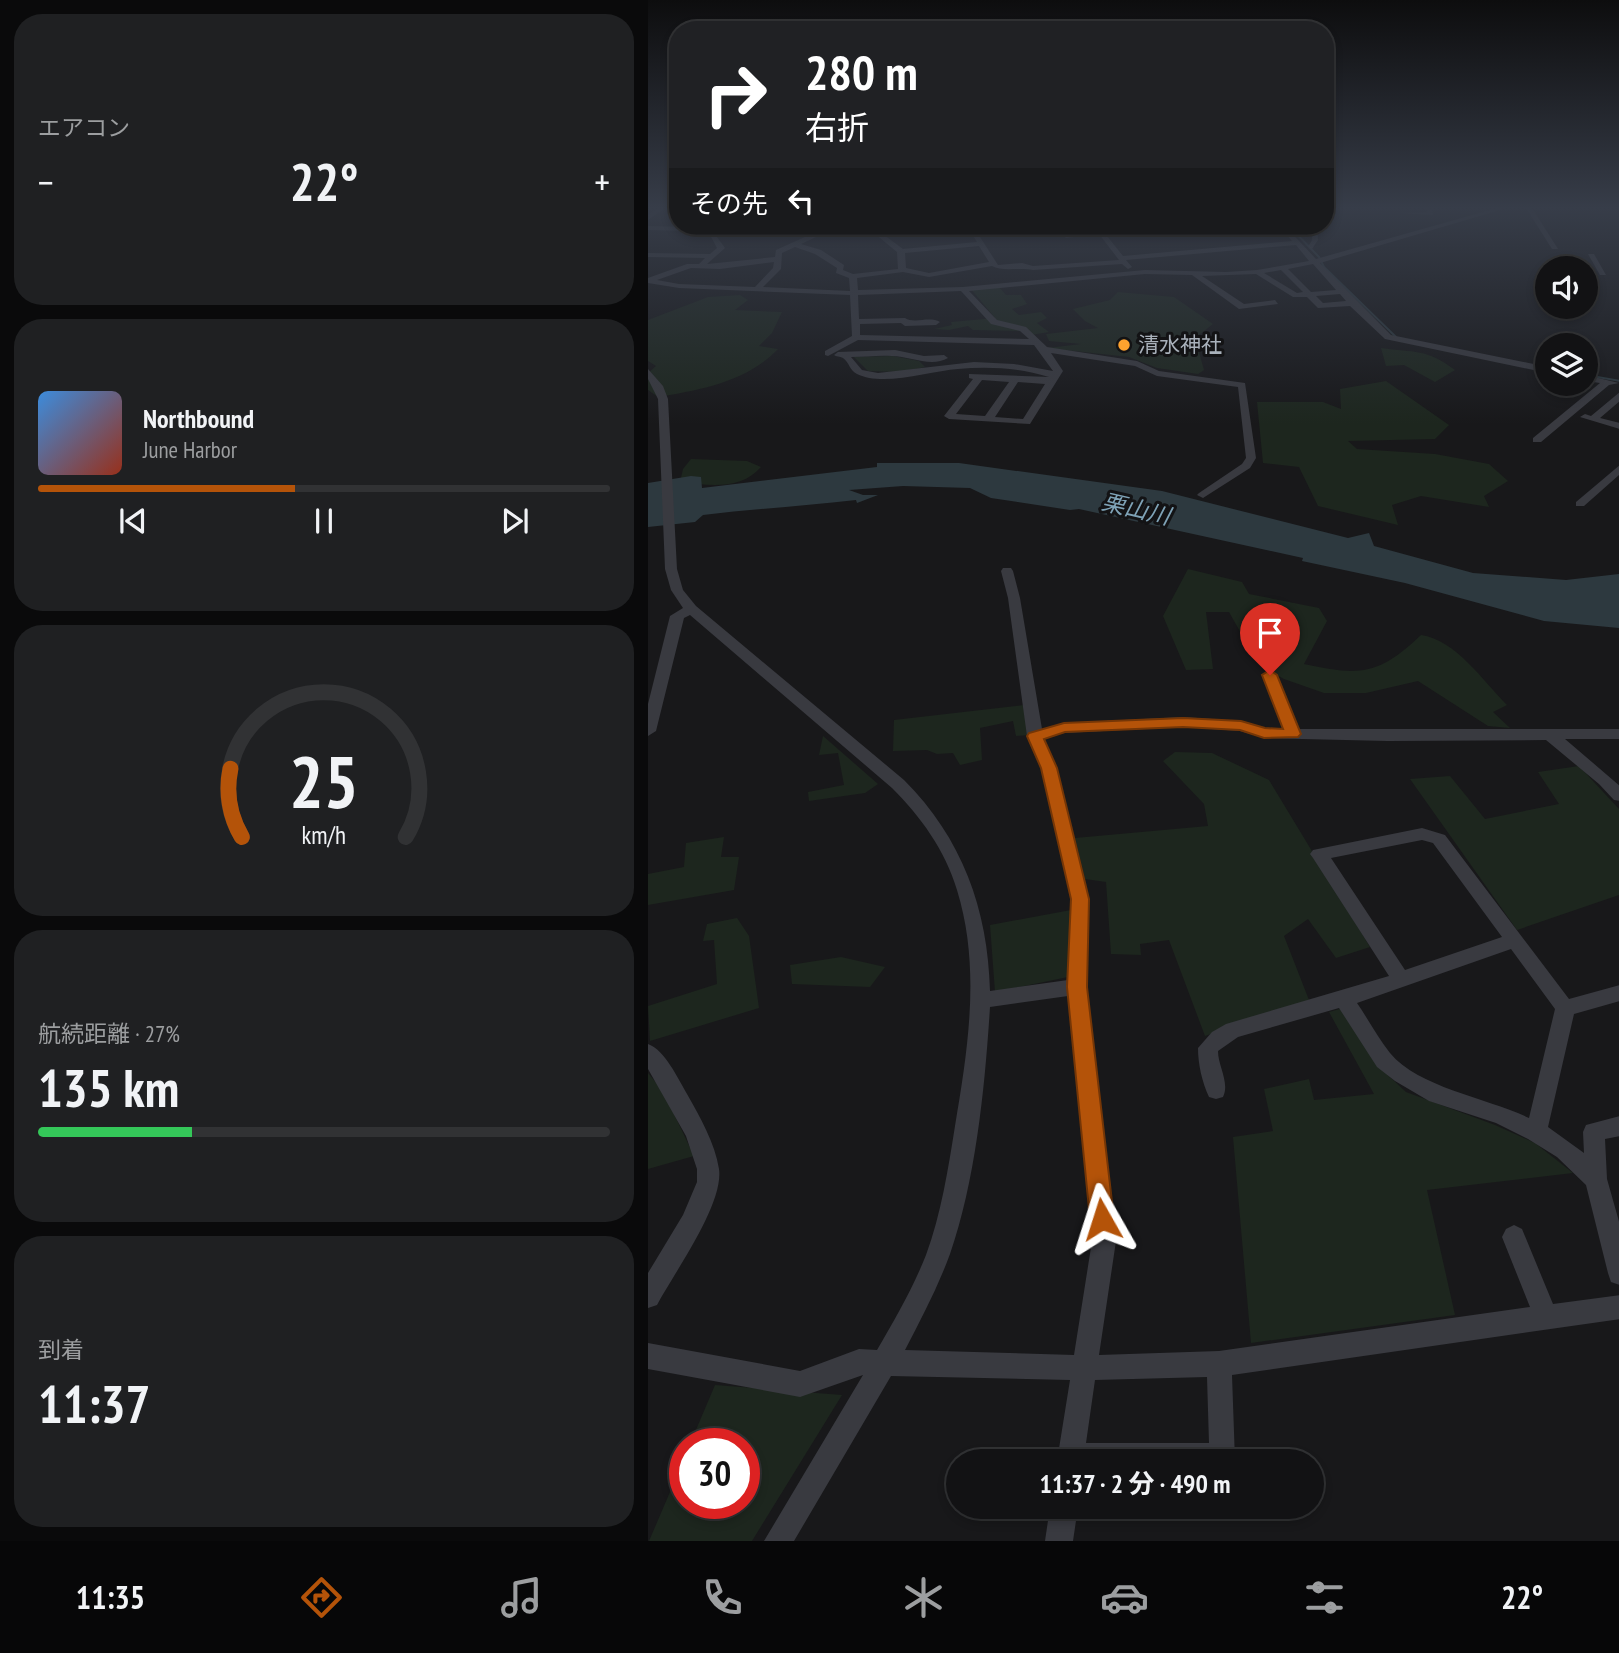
<!DOCTYPE html>
<html lang="ja">
<head>
<meta charset="utf-8">
<style>
  :root { --surface:#121214; --page:#1f2022; --text:#f1f3f6; --muted:#9c9ea0; --line:#313234; --accent:#b45309 }
  body { margin:0; font-family:"PT Sans Narrow","Noto Sans JP",sans-serif; background:var(--page); color:var(--text); height:100vh; display:flex; flex-direction:column; font-size:26px; white-space:nowrap }
  * { box-sizing:border-box; margin:0 }
  p { font-size:23px; color:var(--muted) }
  .icon { flex:none; width:38px; height:38px; fill:none; stroke:currentColor; stroke-width:2; stroke-linecap:round; stroke-linejoin:round }
  .map { position:relative; flex:1; overflow:hidden }
  .drawer { display:flex; flex-direction:column; gap:14px; padding:14px; background:#0a0a0b; width:648px }
  .drawer>* { flex:none }
  .hud { position:absolute; left:21px; top:21px; width:665px; height:214px; border-radius:28px; box-shadow:0 4px 10px #0003,0 0 0 2px var(--line); background:#202124; color:#fff; overflow:hidden }
  .fabs { position:absolute; left:887px; top:256px; display:grid; gap:14px }
  .fabs a { display:grid; place-items:center; width:63px; height:63px; border-radius:50%; background:var(--surface); box-shadow:0 4px 10px #0003,0 0 0 2px var(--line); font-size:35px }
  .speed { position:absolute; left:21px; top:1428px; display:flex; gap:14px; font-size:35px; font-weight:700; text-align:center }
  .speed>* { display:grid; place-content:center; width:91px; height:91px; border-radius:50%; background:var(--surface); box-shadow:0 4px 10px #0003,0 0 0 2px var(--line); line-height:1 }
  .speed .limit { border:10px solid #d22; background:#fff; color:#111 }
  .pin { position:absolute; display:grid; place-items:center; width:60px; height:60px; color:#fff; margin:-72px -30px; border-radius:50% 50% 50% 0; rotate:-45deg; box-shadow:0 0 7px #0007 }
  .pin .icon { rotate:45deg }
  .me { position:absolute; width:77px; margin:-38px; rotate:354deg; stroke-linejoin:round; filter:drop-shadow(0 0 5px #0008) }
  .turn { display:flex; align-items:center; gap:24px; height:147px; padding:0 21px; font-size:32px }
  .turn .icon { width:91px; height:91px; stroke-width:2.5 }
  .turn b { display:block; font-size:49px; line-height:60px }
  .then { display:flex; align-items:center; height:66px; padding:0 21px; background:#0003; gap:14px; font-size:26px }
  .big { font-size:52px; font-weight:700; line-height:1.1 }
  .drawer .tile { flex:1; display:flex; flex-direction:column; justify-content:center; gap:10px; min-width:0; padding:0 24px; border-radius:28px; background:var(--page) }
  .drawer .dial { align-items:center; gap:0 }
  .dial svg { height:182px; overflow:visible; fill:none; stroke:var(--line); stroke-width:7; stroke-linecap:round; text-anchor:middle }
  .dial text { fill:var(--text); stroke:none }
  .song { display:flex; align-items:center; gap:21px }
  .cover { width:84px; height:84px; border-radius:10px; background:linear-gradient(135deg,hsl(210 70% 55%),hsl(10 70% 35%)) }
  .played { height:7px; border-radius:4px; background:linear-gradient(90deg,var(--accent) 45%,var(--line) 45%) }
  .keys { display:flex; justify-content:space-around; direction:ltr }
  .heat { display:flex; justify-content:space-between; align-items:center; font-size:38px; direction:ltr }
  .charge { height:10px; border-radius:5px; background:linear-gradient(90deg,#34c759 27%,var(--line) 0) }
  .trip { position:absolute; left:298px; top:1449px; width:378px; height:70px; border-radius:35px; background:var(--surface); box-shadow:0 4px 10px #0003,0 0 0 2px var(--line); font-weight:700; line-height:70px; text-align:center }
  .dock { display:flex; height:112px; justify-content:space-around; align-items:center; background:#070708; color:var(--muted) }
  .dock .icon { width:49px; height:49px }
  .dock .active { color:var(--accent) }
  .dock b { font-size:32px; color:var(--text) }
  main { display:flex; flex:1; min-height:0 }
  .map>svg:first-child { display:block }
  .green { fill:#1d261e }
  .water { fill:#2d393f }
  .lines { fill:none; stroke-linecap:round; stroke-linejoin:round }
  .stream { stroke:#2d393f; stroke-width:2 }
  .minor { fill:#393a40; fill-rule:evenodd }
  .route { fill:#b45309; stroke:#753606; stroke-width:2 }
  .poi-dot { fill:#fda22e; stroke:#131315; stroke-width:2.5 }
  .labels { text-anchor:middle; stroke-width:6; stroke-linejoin:round; paint-order:stroke }
  .far-poi-label { font-size:21px; fill:#a9b1bb; stroke:#131315; text-anchor:start }
  .far-water-label { font-size:23px; font-style:italic; fill:#7fa3b7; stroke:#131315 }
</style>
</head>
<body>
<main>
<section class="drawer">
<div class="tile"><p>エアコン</p>
<div class="heat"><a>−</a><b class="big">22°</b><a>+</a></div>
</div>
<div class="tile">
<div class="song"><i class="cover"></i><div><b>Northbound</b><p>June Harbor</p></div></div>
<div class="played"></div>
<div class="keys"><svg class="icon" aria-label="previous" viewBox="0 0 24 24"><path d="M18 5L8 12l10 7zM5 5v14"/></svg><svg class="icon" aria-label="pause" viewBox="0 0 24 24"><path d="M8 5v14M16 5v14"/></svg><svg class="icon" aria-label="next" viewBox="0 0 24 24"><path d="M6 5l10 7-10 7zM19 5v14"/></svg></div>
</div>
<div class="tile dial"><svg viewBox="0 0 100 80">
<path d="M14 69A42 42 0 1 1 86 69"/>
<path d="M14 69A42 42 0 0 1 9 39" stroke="#b45309"/>
<text x="50" y="56" font-size="32" font-weight="700">25</text>
<text x="50" y="72" font-size="11">km/h</text>
</svg></div>
<div class="tile"><p>航続距離 · 27%</p><b class="big">135 km</b><div class="charge"></div></div>
<div class="tile"><p>到着</p><b class="big">11:37</b></div>
</section>
<div class="map">
<svg width="972" height="1541" viewBox="0 0 972 1541">
  <rect width="100%" height="100%" fill="#18181a"/>
  <g class="green">
    <polygon points="351,287 358,295 373,295 379,304 364,309 371,315 393,312 399,318 389,323 401,332 383,335 372,331 325,330 320,326 301,330 286,329 304,325 303,322 347,318 323,289"/>
    <polygon points="470,292 526,297 565,324 547,338 556,370 550,374 509,368 481,357 399,348 433,344 401,341 398,334 450,328 437,321 425,309 462,300"/>
    <path d="M92,295L100,300L87,310L134,312L124,333L111,346L130,349C99,382 52,390 10,397L0,390V373L8,366L0,361V320L60,297Z"/>
    <path d="M733,348C767,353 778,348 807,370L787,382L756,365L738,366Z"/>
    <polygon points="245,356 271,361 277,367 251,372 220,371 206,357"/>
    <polygon points="738,381 801,425 787,439 700,441 709,449 787,454 841,464 860,481 836,496 841,507 773,496 744,505 750,525 670,506 651,467 615,463 609,402 675,402 693,409 692,389"/>
    <path d="M43,459L99,461L113,467C92,491 61,485 32,482L35,469Z"/>
    <path d="M540,569L594,582L601,594L671,608L679,621L656,664C711,676 730,676 773,635C808,640 835,681 859,705L845,712L862,728L840,726L770,681L718,693H676L636,679L611,665L581,612H558L565,669L538,670L515,616Z"/>
    <polygon points="376,705 381,735 368,736 365,721 332,728 334,760 312,765 305,753 289,754 279,750 245,751 246,720"/>
    <polygon points="175,736 230,784 217,793 161,801 160,792 196,785 190,753 171,755"/>
    <polygon points="527,752 564,753 621,780 722,947 688,958 660,919 636,936 661,1000 557,1036 521,940 492,944 493,955 463,954 458,882 437,879 427,838 560,826 556,804 515,761"/>
    <polygon points="931,766 971,809 971,895 869,930 762,779 802,776 837,819 911,804 890,772"/>
    <polygon points="76,837 73,857 91,857 86,890 0,905 0,874 36,867 38,843"/>
    <polygon points="423,910 420,977 347,992 342,925"/>
    <polygon points="89,918 101,936 111,1008 2,1041 0,1006 69,984 66,940 55,941 59,924"/>
    <polygon points="193,957 237,967 222,987 144,984 142,965"/>
    <polygon points="695,1008 729,1065 758,1092 847,1125 887,1143 925,1173 779,1190 807,1315 603,1343 585,1137 625,1131 616,1089 661,1079 666,1100 726,1094 681,1012"/>
    <polygon points="0,1073 15,1091 46,1156 0,1169"/>
    <polygon points="67,1385 194,1395 104,1541 1,1541 37,1457 37,1503 96,1503 96,1444 42,1444"/>
  </g>
  <path class="water" d="M229,463H311L514,491L700,538L721,533L726,546L825,573L918,580L971,574V628L896,621L757,583L654,561L655,558L431,509L422,510L343,498L322,488L255,486L201,490L215,495H230L209,503L208,500C157,506 106,509 55,515L47,522L0,527V483L43,476L53,477L54,488L229,467Z"/>
  <g class="lines">
    <g class="stream">
      <polyline points="641,226 671,257 676,267 748,337"/>
      <polyline points="938,375 972,381"/>
    </g>
    <g class="minor">
      <polygon points="10,208 17,208 0,220 0,215"/>
      <polygon points="778,208 784,208 785,215 751,213 779,212"/>
      <path d="M849,208H859L672,263L743,335L900,367V373L737,339L702,306L670,308L659,297H645L608,274L554,276L596,304L627,300L630,304L591,309L544,275L497,274L321,291L349,320L378,327L399,347L489,361L511,371L597,383L608,458L602,468L555,498L549,495L551,493L594,464L598,458L590,387L509,376L487,366L403,353L415,371L382,424L301,419L296,416L325,379L321,378V374L401,377C372,368 341,366 310,369C282,371 235,387 209,374C202,371 201,362 195,358C192,356 188,357 186,355L190,352L247,350L276,356L296,355L300,358C283,368 262,356 244,356C230,355 217,357 203,357L214,370L230,373L326,362L366,364L405,371L386,345L210,340L180,356L177,355V351L204,336L202,295L31,288L0,283V278L39,264H51L57,258L0,257V253L62,254L69,248L62,235L80,232L0,230V226L84,228L87,234L69,237L77,248L59,264L127,257L128,250L181,226H240L228,229L255,249L329,242L319,226H325L350,265L374,263L385,266L471,260L451,234L418,238L405,229L407,226L419,234L448,231L445,226H451L475,256L644,241L631,226H637L668,259ZM221,229L249,252L250,269L205,274L195,270L196,265L173,250L153,244L179,232ZM648,245L661,261L609,270L578,272L497,270L315,287L210,290L209,278L255,272L281,277L344,266C354,272 372,267 385,270L474,264L480,269L484,267L478,260ZM331,246L341,262L281,273L258,268L257,253ZM147,247L167,254L189,268L188,273L201,278L202,291L115,287L133,269L134,253ZM126,262L125,268L107,287L31,284L9,280L43,268L72,269ZM665,264L688,290L663,292L640,269ZM633,270L655,292L649,293L616,273ZM313,291L343,324L372,331L381,339L212,335V324L253,323L257,326L288,325L292,322C282,316 266,324 257,318L211,319L210,295ZM692,294L698,301L675,303L668,296ZM334,380L361,382L337,416L308,414ZM370,382L397,384L375,419L347,417Z"/>
      <polygon points="878,208 884,208 910,249 904,249"/>
      <polygon points="663,226 669,226 670,240 664,249 660,247 664,240"/>
      <polygon points="940,254 946,254 958,275 952,275"/>
      <path d="M0,369L15,386L20,399L29,569L35,590L48,606L256,780C314,838 340,909 342,991L420,980L423,899L393,768L379,736L360,598L353,571L355,568H363L365,571L372,598L394,729L416,723L535,717L593,721L617,728L635,729L615,675L622,671L629,675L651,729H972V739H917L972,786V801L966,800L951,784L898,740L740,741L616,738L592,731L535,727L416,733L396,739L409,768L441,899L439,987L468,1241L451,1355L571,1351L882,1307L854,1237L858,1229L866,1225L874,1229L905,1304L972,1295V1319L584,1375L587,1461H409L422,1380L243,1376L146,1541H116L215,1375L152,1397L0,1369V1343L152,1371L211,1349L229,1350C247,1319 265,1288 278,1255C293,1214 300,1170 307,1126C320,1048 333,968 309,890C297,850 273,817 244,788L42,615L36,618L8,731L0,736V704L22,616L35,608L23,590L17,569L10,399L0,379ZM420,996L444,1241L426,1355L257,1350C273,1319 290,1287 302,1254C328,1179 337,1086 342,1007ZM559,1377L561,1443H438L447,1380Z"/>
      <polygon points="938,375 971,383 961,385 893,442 885,442 885,438 952,383 938,381"/>
      <polygon points="972,392 972,401 952,418 972,423 972,429 932,417 937,414 943,416"/>
      <polygon points="972,465 972,474 936,506 928,506 928,502"/>
      <path d="M774,828L797,835L921,999L972,985V1001L926,1014L900,1127L936,1153L935,1132L938,1125L972,1116V1136L957,1139L959,1179L972,1225V1285L963,1282L960,1273L938,1185L909,1157L880,1139L848,1123L781,1101L747,1081L729,1067L691,1008L590,1037L570,1051C570,1066 582,1083 575,1097L568,1099L561,1097C554,1082 550,1064 550,1048L564,1032L578,1024L741,976L665,858L662,854L665,850ZM774,840L785,843L854,937L757,970L683,858ZM863,949L907,1009L881,1118C840,1098 771,1088 742,1053C730,1038 720,1019 709,1003Z"/>
      <path d="M0,1044C17,1050 30,1079 39,1094C52,1117 67,1143 71,1169C76,1204 26,1273 9,1305L0,1308V1273L35,1215L49,1182V1169L38,1136L0,1069Z"/>
      <polygon points="402,1507 430,1507 425,1541 397,1541"/>
    </g>
  </g>
  <linearGradient id="sky" x2="0" y2="1"><stop stop-color="#0d0d0e"/><stop offset="0.49" stop-color="#373d49"/><stop offset="1" stop-color="#373d49" stop-opacity="0"/></linearGradient>
  <rect width="972" height="424" fill="url(#sky)"/>
  <polygon class="route" points="622,670 629,675 653,734 650,737 616,738 592,730 535,727 417,732 396,739 409,768 441,899 439,987 466,1219 462,1227 454,1231 446,1227 442,1219 419,987 423,899 393,768 379,736 381,733 416,723 535,718 593,721 617,728 635,729 614,675"/>
  <circle class="poi-dot" cx="476" cy="345" r="7"/>
  <g class="labels">
    <g class="far-poi-label">
      <text x="490" y="352">清水神社</text>
    </g>
    <g class="far-water-label">
      <text transform="translate(488 509) rotate(13)" y="8">栗山川</text>
    </g>
  </g>
</svg>
<div class="fabs">
<a><svg class="icon" aria-label="sound" viewBox="0 0 24 24"><path d="M4 9h4l5-4v14l-5-4H4zM17 9q2 3 0 6"/></svg></a>
<a><svg class="icon" aria-label="layers" viewBox="0 0 24 24"><path d="M12 4l9 5-9 5-9-5zM3 14l9 5 9-5"/></svg></a>
</div>
<div class="speed"><div class="limit">30</div></div>
<div class="pin" style="left:622px;top:675px;background:#d93025"><svg class="icon" aria-label="arrive" viewBox="0 0 24 24"><path d="M6 21V4h12l-3 4 3 4H6"/></svg></div>
<svg class="me" style="left:454px;top:1219px" viewBox="-20 -20 40 40"><path d="M0-17L14 15 0 8-14 15z" fill="#b45309" stroke="#fff" stroke-width="4"/></svg>
<div class="trip">11:37 · 2 分 · 490 m</div>
<div class="hud">
<div class="turn"><svg class="icon" aria-label="right" viewBox="0 0 24 24"><path d="M7 20v-9h11M14 6l5 5-5 5"/></svg><div><b>280 m</b>右折</div></div>
<div class="then">その先<svg class="icon" aria-label="left" viewBox="0 0 24 24"><path d="M17 20v-9H6M10 6l-5 5 5 5"/></svg></div>
</div>
</div>
</main>
<nav class="dock">
<b>11:35</b>
<svg class="icon active" aria-label="directions" viewBox="0 0 24 24"><path d="M12 3l9 9-9 9-9-9zM9 14v-3h6M13 9l2 2-2 2"/></svg>
<svg class="icon" aria-label="music" viewBox="0 0 24 24"><path d="M9 18V5l10-2v13"/><circle cx="6" cy="18" r="3"/><circle cx="16" cy="16" r="3"/></svg>
<svg class="icon" aria-label="phone" viewBox="0 0 24 24"><path d="M5 4h4l2 5-3 2q2 4 5 5l2-3 5 2v4C11 20 4 13 5 4z"/></svg>
<svg class="icon" aria-label="climate" viewBox="0 0 24 24"><path d="M12 3v18M4 7l16 10M4 17L20 7"/></svg>
<svg class="icon" aria-label="car" viewBox="0 0 24 24"><path d="M5 17H2v-5l4-1 3-4h7l3 4 3 1v5h-3M9 17h6M6 11h13"/><circle cx="7" cy="17" r="2"/><circle cx="17" cy="17" r="2"/></svg>
<svg class="icon" aria-label="filters" viewBox="0 0 24 24"><path d="M4 7h16M4 17h16"/><circle cx="9" cy="7" r="2"/><circle cx="15" cy="17" r="2"/></svg>
<b>22°</b>
</nav>
</body>
</html>
